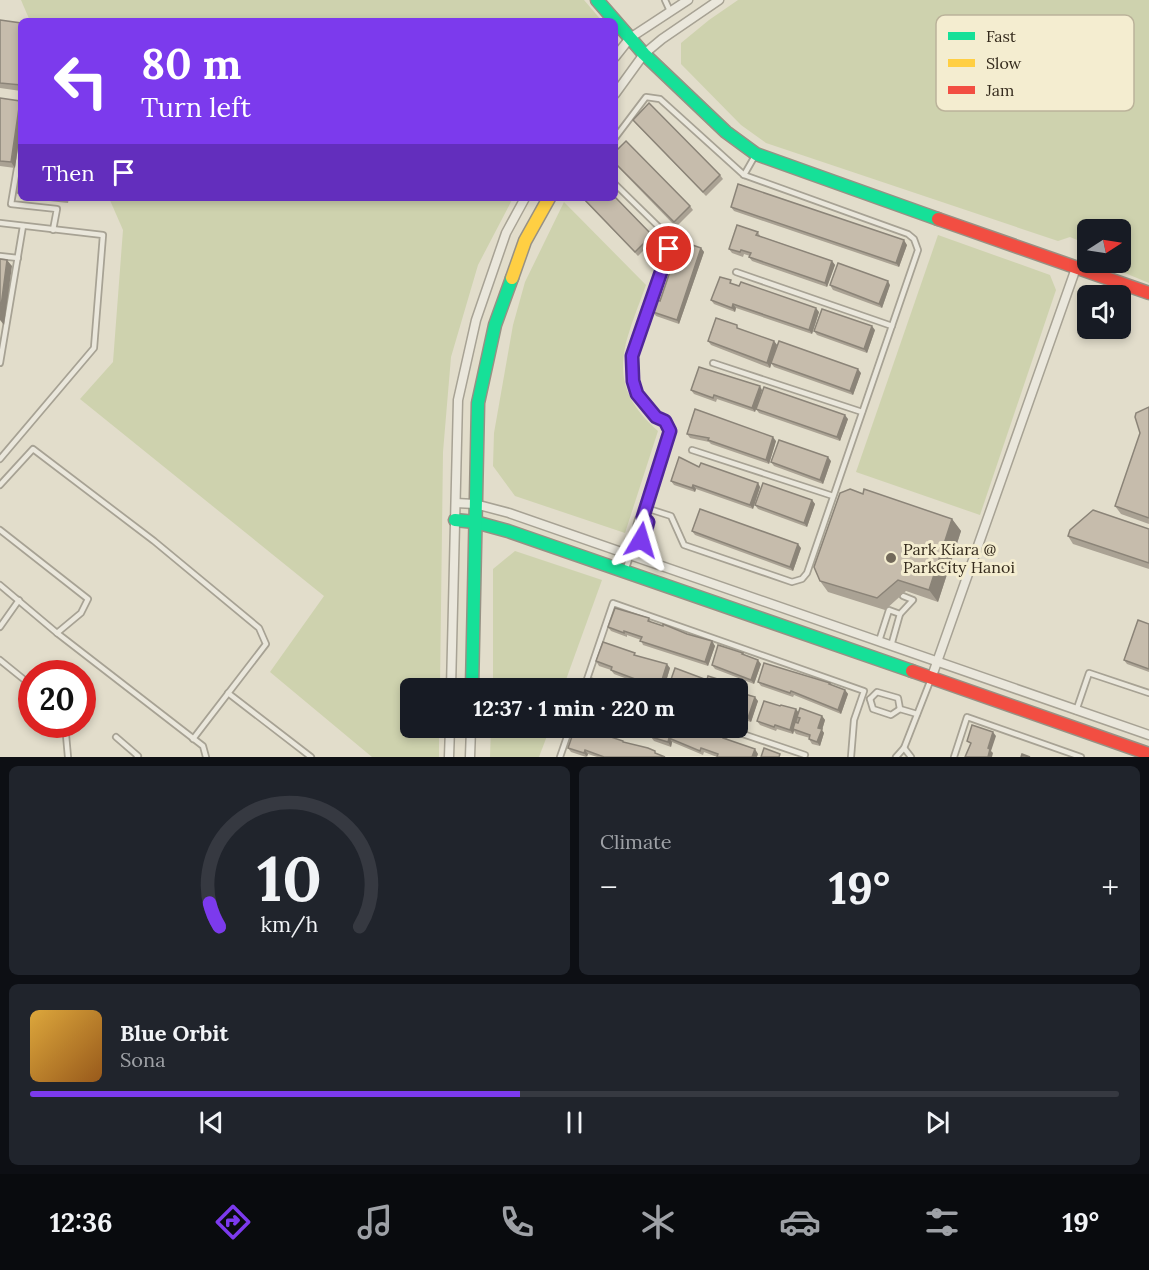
<!DOCTYPE html>
<html lang="en">
<head>
<meta charset="utf-8">
<style>
  :root { --surface:#171b24; --page:#20242c; --text:#f1f3f6; --muted:#9ea1a6; --line:#363941; --accent:#7c3aed }
  body { margin:0; font-family:Lora,serif; background:var(--page); color:var(--text); height:100vh; display:flex; flex-direction:column; font-size:22px; white-space:nowrap }
  * { box-sizing:border-box; margin:0 }
  p { font-size:20px; color:var(--muted) }
  .icon { flex:none; width:33px; height:33px; fill:none; stroke:currentColor; stroke-width:2; stroke-linecap:round; stroke-linejoin:round }
  .map { position:relative; height:757px; overflow:hidden }
  .sheet { display:flex; flex-direction:column; gap:9px; padding:9px; background:#0d0f14; flex:1 }
  .sheet>* { flex:none }
  .guide { position:absolute; left:18px; top:18px; width:600px; height:183px; border-radius:9px; box-shadow:0 3px 9px #0003; background:#7c3aed; color:#fff; overflow:hidden }
  .needle { width:39px; rotate:78deg }
  .buttons { position:absolute; left:1077px; top:219px; display:grid; gap:12px }
  .buttons a { display:grid; place-items:center; width:54px; height:54px; border-radius:9px; background:var(--surface); box-shadow:0 3px 9px #0003; font-size:30px }
  .speed { position:absolute; left:18px; top:660px; display:flex; gap:12px; font-size:30px; font-weight:700; text-align:center }
  .speed>* { display:grid; place-content:center; width:78px; height:78px; border-radius:50%; background:var(--surface); box-shadow:0 3px 9px #0003; line-height:1 }
  .speed .limit { border:9px solid #d22; background:#fff; color:#111 }
  .pin { position:absolute; display:grid; place-items:center; width:51px; height:51px; color:#fff; margin:-26px; border:3px solid #fff; border-radius:50%; box-shadow:0 2px 6px #0007 }
  .me { position:absolute; width:66px; margin:-33px; rotate:7deg; stroke-linejoin:round; filter:drop-shadow(0 0 4px #0008) }
  .turn { display:flex; align-items:center; gap:21px; height:126px; padding:0 24px; font-size:27px }
  .turn .icon { width:78px; height:78px; stroke-width:2.5 }
  .turn b { display:block; font-size:42px; line-height:51px }
  .then { display:flex; align-items:center; height:57px; padding:0 24px; background:#0003; gap:12px; font-size:22px }
  .big { font-size:45px; font-weight:700; line-height:1.1 }
  .sheet .widget { flex:1; display:flex; flex-direction:column; justify-content:center; gap:9px; min-width:0; padding:0 21px; border-radius:9px; background:var(--page) }
  .sheet .dial { align-items:center; gap:0 }
  .dial svg { height:156px; overflow:visible; fill:none; stroke:var(--line); stroke-width:7; stroke-linecap:round; text-anchor:middle }
  .dial text { fill:var(--text); stroke:none }
  .song { display:flex; align-items:center; gap:18px }
  .cover { width:72px; height:72px; border-radius:9px; background:linear-gradient(135deg,hsl(40 70% 55%),hsl(30 70% 35%)) }
  .played { height:6px; border-radius:3px; background:linear-gradient(90deg,var(--accent) 45%,var(--line) 45%) }
  .keys { display:flex; justify-content:space-around; direction:ltr }
  .heat { display:flex; justify-content:space-between; align-items:center; font-size:33px; direction:ltr }
  .sheet .tiles { flex:1; display:grid; gap:9px; grid-template-columns:1fr 1fr }
  .widget:last-child { grid-column:span 2 }
  .trip { position:absolute; left:400px; top:678px; width:348px; height:60px; border-radius:9px; background:var(--surface); box-shadow:0 3px 9px #0003; font-weight:700; line-height:60px; text-align:center }
  .menu { display:flex; height:96px; justify-content:space-around; align-items:center; background:#090b0e; color:var(--muted) }
  .menu .icon { width:42px; height:42px }
  .menu .current { color:var(--accent) }
  .menu b { font-size:27px; color:var(--text) }
  .map>svg:first-child { display:block }
  .green { fill:#ced2ae }
  .lines { fill:none; stroke-linecap:round; stroke-linejoin:round }
  .lane-casing { stroke:#a7a294; stroke-width:8 }
  .street-casing { stroke:#a7a294; stroke-width:11 }
  .fast-casing { stroke:#979184; stroke-width:15 }
  .slow-casing { stroke:#979184; stroke-width:15 }
  .jam-casing { stroke:#979184; stroke-width:15 }
  .lane { stroke:#eae7dc; stroke-width:4.5 }
  .street { stroke:#eae7dc; stroke-width:8 }
  .fast { stroke:#16e098; stroke-width:12 }
  .slow { stroke:#ffcf43; stroke-width:12 }
  .jam { stroke:#f24e42; stroke-width:12 }
  .wall { fill:#aaa294 }
  .shaded-wall { fill:#8b8478 }
  .building { fill:#c6bcac; stroke:#8b8478; stroke-width:1.5 }
  .route-casing { stroke:#51269a; stroke-width:15 }
  .route { stroke:#7c3aed; stroke-width:10 }
  .poi-dot { fill:#72695a; stroke:#f4edd0; stroke-width:2 }
  .labels { text-anchor:middle; stroke-width:6; stroke-linejoin:round; paint-order:stroke }
  .poi-label { font-size:16px; fill:#352b1d; stroke:#f4edd0; text-anchor:start }
  .key { fill:#f4edd0; stroke:#bbb39a; stroke-width:1.5 }
  .key-label { font-size:16px; fill:#352b1d }
</style>
</head>
<body>
<div class="map">
<svg width="1149" height="757" viewBox="0 0 1149 757">
  <rect width="100%" height="100%" fill="#e2ddcb"/>
  <g class="green">
    <polygon points="21,0 584,0 602,21 30,21"/>
    <polygon points="738,0 1149,0 1149,283 1108,266 1104,263 1120,262 1120,230 1088,230 1087,244 1070,237 1058,241 766,143 741,125 681,64 681,43 709,20"/>
    <polygon points="109,198 513,198 478,265 451,357 443,452 440,688 411,688 411,728 439,728 439,757 372,757 270,672 324,596 80,399 113,362 123,230"/>
    <path d="M564,202L646,285C625,344 602,382 658,431L625,533L515,496L493,466L494,433L513,325L525,282Z"/>
    <polygon points="938,235 1050,275 1056,290 980,515 856,472"/>
    <polygon points="515,551 602,580 563,688 493,688 493,569"/>
    <polygon points="491,728 550,728 539,757 490,757"/>
  </g>
  <g class="lines">
    <g class="lane-casing">
      <g id="lane">
        <polyline points="665,0 670,11"/>
        <polyline points="615,138 646,97 660,99 744,175 908,234 914,239 918,250 807,573 802,579 792,582 684,545 671,516 646,508"/>
        <polyline points="21,145 11,204 57,209 53,230"/>
        <polyline points="744,175 756,154"/>
        <polyline points="615,184 666,234 670,243 667,256 632,356 633,381 637,394 646,406 656,417 665,421 670,431 643,517 638,519 633,537 635,542 625,571"/>
        <polyline points="0,223 103,235 94,348 0,459"/>
        <polyline points="0,256 18,258"/>
        <polyline points="736,272 892,326"/>
        <polyline points="0,363 23,226"/>
        <polyline points="713,363 862,412"/>
        <polyline points="692,450 833,496"/>
        <polyline points="0,485 33,449 154,541 259,628 266,644 193,739"/>
        <polyline points="0,530 88,599 81,613 57,633"/>
        <polyline points="635,542 643,540 648,522 643,517"/>
        <polyline points="0,585 57,633 203,746 206,757"/>
        <polyline points="0,627 19,600"/>
        <polyline points="879,641 889,610 900,614 913,600 903,596"/>
        <polyline points="891,646 900,614"/>
        <polyline points="0,660 32,686"/>
        <polyline points="587,680 612,688"/>
        <polyline points="584,688 613,603 864,691 854,720 851,757"/>
        <polyline points="228,693 311,757"/>
        <polyline points="870,699 873,709 891,715 900,709 917,714"/>
        <polyline points="870,699 877,692 898,698 900,709"/>
        <polyline points="1076,711 1089,673 1149,693"/>
        <polyline points="65,724 68,757"/>
        <polyline points="725,728 805,755"/>
        <polyline points="116,737 138,756 137,757"/>
        <polyline points="904,748 911,757"/>
        <polyline points="560,757 570,728"/>
        <polyline points="896,757 904,748 931,679"/>
        <polyline points="954,757 967,717 1081,757"/>
      </g>
    </g>
    <g class="street-casing">
      <g id="street">
        <polyline points="615,57 630,38 688,0"/>
        <polyline points="615,94 644,54 662,39 719,0"/>
        <polyline points="456,503 475,504 509,513 1149,735"/>
        <polyline points="931,679 1076,268"/>
        <polyline points="451,688 458,400 476,320 506,233 525,198"/>
        <polyline points="449,757 450,728"/>
        <polyline points="470,757 471,728"/>
      </g>
    </g>
    <g class="fast-casing">
      <g id="fast">
        <polyline points="597,0 644,54 726,132 756,154 938,219"/>
        <polyline points="455,520 475,522 508,531 912,671"/>
        <polyline points="472,688 478,403 495,325 512,278"/>
      </g>
    </g>
    <g class="slow-casing">
      <polyline id="slow" points="512,278 525,241 549,198"/>
    </g>
    <g class="jam-casing">
      <g id="jam">
        <polyline points="938,219 1149,293"/>
        <polyline points="912,671 1149,754"/>
      </g>
    </g>
    <use href="#lane" class="lane"/>
    <use href="#street" class="street"/>
    <use href="#fast" class="fast"/>
    <use href="#slow" class="slow"/>
    <use href="#jam" class="jam"/>
  </g>
  <g class="wall">
    <polygon points="0,20 21,23 21,91 0,88"/>
    <polygon points="0,98 15,168 0,166"/>
    <polygon points="633,120 720,175 723,179 706,196 636,124"/>
    <polygon points="615,152 690,206 693,210 676,227 615,164"/>
    <polygon points="21,198 69,198 68,203"/>
    <polygon points="582,198 615,198 652,235 655,239 638,256"/>
    <polygon points="731,207 907,245 899,267 734,211"/>
    <polygon points="758,232 760,236 832,261 835,265 827,287 752,261 749,257 750,256 744,254 743,257 732,253 729,249"/>
    <polygon points="701,248 704,252 679,324 656,316 653,312 660,301 675,255 673,253"/>
    <polygon points="734,284 819,312 812,334 736,308 735,312 714,304 711,300"/>
    <polygon points="830,285 890,285 882,308 833,290"/>
    <polygon points="740,329 774,341 777,345 770,368 711,345 708,341"/>
    <polygon points="875,330 867,353 817,335 814,331"/>
    <polygon points="771,363 861,373 853,395 774,367"/>
    <polygon points="691,390 762,390 755,412 717,399 716,402 694,394"/>
    <polygon points="1149,407 1149,524 1121,514 1115,506"/>
    <polygon points="756,409 848,419 840,441 759,413"/>
    <polygon points="687,434 776,441 769,464 711,444 709,442 690,438"/>
    <polygon points="831,461 823,484 774,466 771,462"/>
    <polygon points="699,467 758,483 760,487 753,509 696,489 695,492 674,485 671,481"/>
    <polygon points="863,494 952,519 961,531 938,602 906,591 885,610 828,592 820,581"/>
    <polygon points="812,500 815,504 807,527 758,509 755,505"/>
    <polygon points="1149,529 1149,569 1073,544 1068,536"/>
    <polygon points="692,531 801,548 793,571 695,535"/>
    <polygon points="649,618 651,622 687,634 712,641 715,646 708,666 643,645 641,640 627,635 627,637 611,631 608,627"/>
    <polygon points="1149,624 1149,672 1127,664 1124,660"/>
    <polygon points="743,653 745,656 761,664 754,684 715,669 712,665"/>
    <polygon points="637,656 670,668 664,688 659,688 646,684 646,686 614,674 611,670 599,666 596,661"/>
    <polygon points="758,682 830,683 832,685 845,690 848,694 841,714 794,695 793,697 761,686"/>
    <polygon points="738,692 758,701 751,722 738,718"/>
    <polygon points="798,712 822,716 825,720 822,730 824,733 820,746 812,744 809,739 810,738 796,734 794,731 793,734 777,729 776,731 760,725 757,721"/>
    <polygon points="628,728 650,728 647,737 631,731"/>
    <polygon points="591,730 609,733 612,737 625,743 665,757 597,757 588,754 586,757 571,752 568,748"/>
    <polygon points="707,731 725,733 728,737 727,739 758,754 717,757 704,752 703,755 672,742 671,747 654,741 651,737"/>
  </g>
  <g class="shaded-wall">
    <polygon points="20,101 21,103 21,126 15,168 11,162"/>
    <polygon points="904,240 907,245 899,267 896,263"/>
    <polygon points="701,248 704,252 679,324 677,320"/>
    <polygon points="7,260 12,266 4,325 0,320 0,314"/>
    <polygon points="832,261 835,265 827,287 825,283"/>
    <polygon points="888,281 890,285 882,308 879,304"/>
    <polygon points="733,304 736,308 735,312 732,308"/>
    <polygon points="816,308 819,312 812,334 809,330"/>
    <polygon points="872,326 875,330 867,353 864,349"/>
    <polygon points="774,341 777,345 770,368 767,363"/>
    <polygon points="858,369 861,373 853,395 850,391"/>
    <polygon points="760,386 762,390 755,412 752,408"/>
    <polygon points="845,415 848,419 840,441 837,437"/>
    <polygon points="773,437 776,441 769,464 766,460"/>
    <polygon points="828,457 831,461 823,484 820,480"/>
    <polygon points="758,483 760,487 753,509 750,505"/>
    <polygon points="693,485 696,489 695,492 692,488"/>
    <polygon points="812,500 815,504 807,527 804,523"/>
    <polygon points="952,519 961,531 938,602 929,590"/>
    <polygon points="798,544 801,548 793,571 790,567"/>
    <polygon points="712,641 715,646 708,666 705,662"/>
    <polygon points="758,660 761,664 754,684 751,680"/>
    <polygon points="667,664 670,668 664,688 662,688 660,686"/>
    <polygon points="724,681 727,685 726,688 723,687"/>
    <polygon points="845,690 848,694 841,714 838,710"/>
    <polygon points="755,697 758,701 751,722 748,718"/>
    <polygon points="796,709 799,713 793,734 790,730"/>
    <polygon points="822,716 825,720 822,730 824,733 820,746 817,742 818,728"/>
    <polygon points="646,728 650,728 647,737 644,733"/>
    <polygon points="993,732 996,736 991,751 993,753 992,757 988,757 988,748"/>
    <polygon points="669,738 672,742 671,747 668,742"/>
    <polygon points="755,749 758,754 757,757 752,757"/>
    <polygon points="585,750 588,754 587,757 584,753"/>
  </g>
  <g class="building">
    <polygon points="0,20 21,23 21,85 0,83"/>
    <polygon points="0,98 20,101 11,162 0,161"/>
    <polygon points="649,103 720,175 703,192 633,120"/>
    <polygon points="626,141 690,206 674,222 615,163 615,152"/>
    <polygon points="21,169 21,193 18,193"/>
    <polygon points="738,184 904,240 896,263 731,207"/>
    <polygon points="615,197 652,235 635,252 583,198"/>
    <polygon points="737,225 758,232 756,235 832,261 825,283 749,257 751,253 741,250 740,252 729,249"/>
    <polygon points="678,240 701,248 677,320 653,312 657,300 660,301 676,254 673,253"/>
    <polygon points="0,259 7,260 0,314"/>
    <polygon points="838,263 888,281 879,304 830,285"/>
    <polygon points="720,277 731,280 730,283 739,286 741,282 816,308 809,330 733,304 732,308 711,300"/>
    <polygon points="822,309 872,326 864,349 814,331"/>
    <polygon points="716,318 737,325 737,328 774,341 767,363 708,341"/>
    <polygon points="779,341 858,369 850,391 771,363"/>
    <polygon points="699,367 760,386 752,408 714,395 713,398 691,390"/>
    <polygon points="764,387 845,415 837,437 756,409"/>
    <polygon points="1149,407 1149,518 1115,506 1140,433 1135,417 1136,413"/>
    <polygon points="695,409 773,437 766,460 708,440 709,438 687,434"/>
    <polygon points="779,440 828,457 820,480 771,462"/>
    <polygon points="679,457 699,467 701,463 758,483 750,505 693,485 692,488 671,481"/>
    <polygon points="763,483 812,500 804,523 755,505"/>
    <polygon points="850,489 863,494 864,489 952,519 929,590 898,580 877,598 820,581 814,567 840,493"/>
    <polygon points="700,509 798,544 790,567 692,531"/>
    <polygon points="1093,510 1149,529 1149,563 1068,536 1070,530"/>
    <polygon points="615,608 649,618 648,621 663,626 663,624 687,634 712,641 705,662 640,641 642,637 624,631 624,633 608,627"/>
    <polygon points="1138,620 1149,624 1149,669 1124,660"/>
    <polygon points="603,642 635,653 634,655 667,664 660,686 644,680 643,682 611,670 612,667 596,661"/>
    <polygon points="718,645 743,653 742,654 758,660 751,680 712,665"/>
    <polygon points="764,663 830,683 829,684 845,690 838,710 791,691 790,693 758,682"/>
    <polygon points="675,668 707,680 708,676 724,681 723,687 728,688 668,688"/>
    <polygon points="587,686 595,688 586,688"/>
    <polygon points="738,692 755,697 748,718 738,715"/>
    <polygon points="764,701 780,706 781,705 796,709 790,730 775,725 774,727 757,721"/>
    <polygon points="800,708 822,716 818,728 822,729 817,742 809,739 810,735 793,729 795,722 798,723 800,718 797,717"/>
    <polygon points="972,725 993,732 988,748 990,749 988,757 965,757 971,743 967,741"/>
    <polygon points="575,728 583,728 591,730 593,728 609,733 608,736 623,741 623,742 648,748 655,751 655,753 665,757 604,757 585,750 584,753 568,748"/>
    <polygon points="628,728 646,728 644,733"/>
    <polygon points="654,728 700,728 707,731 708,728 725,733 723,738 755,749 752,757 717,757 718,754 701,748 700,751 669,738 668,742 651,737"/>
    <polygon points="764,748 780,754 779,757 761,757"/>
    <polygon points="1022,754 1030,757 1021,757"/>
  </g>
  <g class="lines">
    <g class="route-casing">
      <polyline id="route" points="641,540 643,540 648,522 643,517 670,431 665,421 656,417 637,394 633,381 632,356 669,249"/>
    </g>
    <use href="#route" class="route"/>
  </g>
  <circle class="poi-dot" cx="891" cy="558" r="6"/>
  <g class="labels">
    <g class="poi-label">
      <text x="903" y="555">Park Kiara @<tspan x="903" dy="18">ParkCity Hanoi</tspan></text>
    </g>
  </g>
  <rect x="936" y="15" width="198" height="96" rx="9" class="key"/>
  <rect x="948" y="32" width="27" height="8" fill="#16e098"/>
  <rect x="948" y="59" width="27" height="8" fill="#ffcf43"/>
  <rect x="948" y="86" width="27" height="8" fill="#f24e42"/>
  <g class="key-label">
    <text x="986" y="42">Fast</text>
    <text x="986" y="69">Slow</text>
    <text x="986" y="96">Jam</text>
  </g>
</svg>
<div class="buttons">
<a><svg class="needle" viewBox="-14 -14 28 28"><path d="M0-13l5 13h-10z" fill="#e53935"/><path d="M0 13l5-13h-10z" fill="#9ea1a6"/></svg></a>
<a><svg class="icon" aria-label="sound" viewBox="0 0 24 24"><path d="M4 9h4l5-4v14l-5-4H4zM17 9q2 3 0 6"/></svg></a>
</div>
<div class="speed"><div class="limit">20</div></div>
<div class="pin" style="left:669px;top:249px;background:#d93025"><svg class="icon" aria-label="arrive" viewBox="0 0 24 24"><path d="M6 21V4h12l-3 4 3 4H6"/></svg></div>
<svg class="me" style="left:641px;top:540px" viewBox="-20 -20 40 40"><path d="M0-17L14 15 0 8-14 15z" fill="#7c3aed" stroke="#fff" stroke-width="4"/></svg>
<div class="trip">12:37 · 1 min · 220 m</div>
<div class="guide">
<div class="turn"><svg class="icon" aria-label="left" viewBox="0 0 24 24"><path d="M17 20v-9H6M10 6l-5 5 5 5"/></svg><div><b>80 m</b>Turn left</div></div>
<div class="then">Then<svg class="icon" aria-label="arrive" viewBox="0 0 24 24"><path d="M6 21V4h12l-3 4 3 4H6"/></svg></div>
</div>
</div>
<section class="sheet">
<div class="tiles">
<div class="widget dial"><svg viewBox="0 0 100 80">
<path d="M14 69A42 42 0 1 1 86 69"/>
<path d="M14 69A42 42 0 0 1 9 57" stroke="#7c3aed"/>
<text x="50" y="56" font-size="32" font-weight="700">10</text>
<text x="50" y="72" font-size="11">km/h</text>
</svg></div>
<div class="widget"><p>Climate</p>
<div class="heat"><a>−</a><b class="big">19°</b><a>+</a></div>
</div>
<div class="widget">
<div class="song"><i class="cover"></i><div><b>Blue Orbit</b><p>Sona</p></div></div>
<div class="played"></div>
<div class="keys"><svg class="icon" aria-label="previous" viewBox="0 0 24 24"><path d="M18 5L8 12l10 7zM5 5v14"/></svg><svg class="icon" aria-label="pause" viewBox="0 0 24 24"><path d="M8 5v14M16 5v14"/></svg><svg class="icon" aria-label="next" viewBox="0 0 24 24"><path d="M6 5l10 7-10 7zM19 5v14"/></svg></div>
</div>
</div>
</section>
<nav class="menu">
<b>12:36</b>
<svg class="icon current" aria-label="directions" viewBox="0 0 24 24"><path d="M12 3l9 9-9 9-9-9zM9 14v-3h6M13 9l2 2-2 2"/></svg>
<svg class="icon" aria-label="music" viewBox="0 0 24 24"><path d="M9 18V5l10-2v13"/><circle cx="6" cy="18" r="3"/><circle cx="16" cy="16" r="3"/></svg>
<svg class="icon" aria-label="phone" viewBox="0 0 24 24"><path d="M5 4h4l2 5-3 2q2 4 5 5l2-3 5 2v4C11 20 4 13 5 4z"/></svg>
<svg class="icon" aria-label="climate" viewBox="0 0 24 24"><path d="M12 3v18M4 7l16 10M4 17L20 7"/></svg>
<svg class="icon" aria-label="car" viewBox="0 0 24 24"><path d="M5 17H2v-5l4-1 3-4h7l3 4 3 1v5h-3M9 17h6M6 11h13"/><circle cx="7" cy="17" r="2"/><circle cx="17" cy="17" r="2"/></svg>
<svg class="icon" aria-label="filters" viewBox="0 0 24 24"><path d="M4 7h16M4 17h16"/><circle cx="9" cy="7" r="2"/><circle cx="15" cy="17" r="2"/></svg>
<b>19°</b>
</nav>
</body>
</html>
